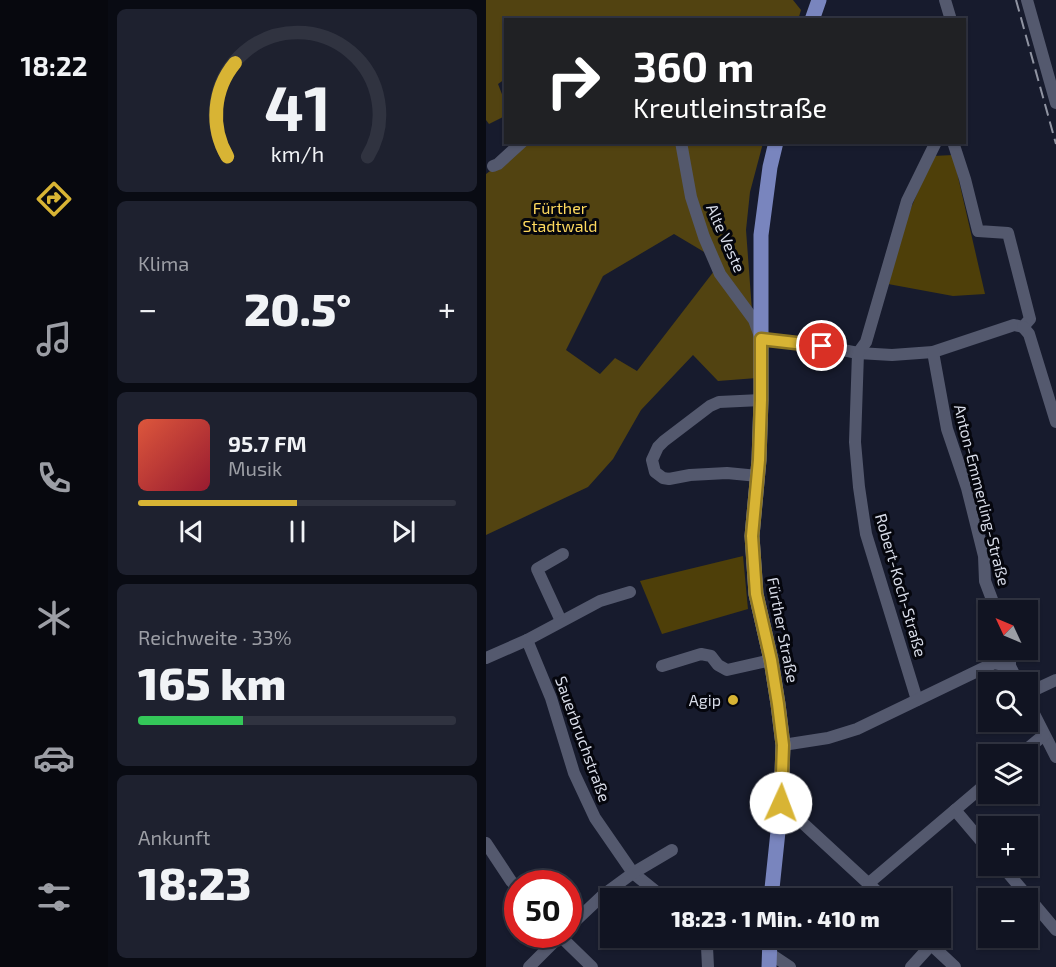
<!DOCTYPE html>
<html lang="de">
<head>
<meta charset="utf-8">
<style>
  :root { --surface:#111422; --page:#1e212f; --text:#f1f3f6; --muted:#9c9ea5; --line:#303340; --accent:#d8b434 }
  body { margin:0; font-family:"Exo 2",sans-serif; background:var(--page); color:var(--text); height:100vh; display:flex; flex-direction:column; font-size:22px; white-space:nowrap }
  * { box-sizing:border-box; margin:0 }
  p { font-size:20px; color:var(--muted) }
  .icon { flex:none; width:33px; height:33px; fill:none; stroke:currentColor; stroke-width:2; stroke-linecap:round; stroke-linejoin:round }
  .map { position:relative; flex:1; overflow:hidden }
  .side { display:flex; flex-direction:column; gap:9px; padding:9px; background:#090b13; width:378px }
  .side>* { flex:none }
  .guide { position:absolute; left:18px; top:18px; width:462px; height:126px; border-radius:0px; box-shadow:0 2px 4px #0004,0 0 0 2px var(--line); background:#202124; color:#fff; overflow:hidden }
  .needle { width:39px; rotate:314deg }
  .controls { position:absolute; left:492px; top:600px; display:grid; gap:12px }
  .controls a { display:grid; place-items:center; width:60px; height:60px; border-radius:0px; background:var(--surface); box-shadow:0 2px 4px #0004,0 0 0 2px var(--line); font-size:30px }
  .speed { position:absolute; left:18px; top:870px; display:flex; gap:12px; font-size:30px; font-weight:700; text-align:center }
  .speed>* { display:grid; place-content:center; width:78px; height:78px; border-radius:50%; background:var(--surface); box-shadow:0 2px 4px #0004,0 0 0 2px var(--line); line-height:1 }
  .speed .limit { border:9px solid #d22; background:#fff; color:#111 }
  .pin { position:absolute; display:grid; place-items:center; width:51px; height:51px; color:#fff; margin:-26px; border:3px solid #fff; border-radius:50%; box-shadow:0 2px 6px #0007 }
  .me { position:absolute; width:66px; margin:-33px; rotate:2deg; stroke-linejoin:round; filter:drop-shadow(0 0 4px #0008) }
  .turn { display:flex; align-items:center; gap:21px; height:126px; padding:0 30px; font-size:27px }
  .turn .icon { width:78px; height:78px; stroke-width:2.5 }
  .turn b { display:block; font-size:42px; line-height:51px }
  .big { font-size:45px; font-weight:800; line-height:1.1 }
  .side .widget { flex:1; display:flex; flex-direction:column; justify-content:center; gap:9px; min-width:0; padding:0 21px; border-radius:9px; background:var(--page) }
  .side .dial { align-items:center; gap:0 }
  .dial svg { height:156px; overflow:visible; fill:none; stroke:var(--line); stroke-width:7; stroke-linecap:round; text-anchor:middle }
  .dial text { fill:var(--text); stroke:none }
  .song { display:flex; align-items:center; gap:18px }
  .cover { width:72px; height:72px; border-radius:9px; background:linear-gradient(135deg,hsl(10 70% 55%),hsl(350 70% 35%)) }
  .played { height:6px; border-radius:3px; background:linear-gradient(90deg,var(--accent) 50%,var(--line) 50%) }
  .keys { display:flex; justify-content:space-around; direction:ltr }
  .heat { display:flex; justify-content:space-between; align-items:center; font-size:33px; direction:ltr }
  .charge { height:9px; border-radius:4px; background:linear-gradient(90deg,#34c759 33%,var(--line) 0) }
  .trip { position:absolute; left:114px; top:888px; width:351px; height:60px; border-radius:0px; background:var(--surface); box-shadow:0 2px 4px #0004,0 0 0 2px var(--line); font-weight:800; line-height:60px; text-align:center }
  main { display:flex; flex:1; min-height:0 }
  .tabs { display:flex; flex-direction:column; width:108px; justify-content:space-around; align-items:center; background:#07080e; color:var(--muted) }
  .tabs .icon { width:42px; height:42px }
  .tabs .active { color:var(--accent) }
  .tabs b { font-size:27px; color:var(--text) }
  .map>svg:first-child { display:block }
  .green { fill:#4e3f09 }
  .forest { fill:#524311; fill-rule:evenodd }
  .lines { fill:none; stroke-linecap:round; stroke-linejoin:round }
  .minor { stroke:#54596e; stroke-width:12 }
  .major { stroke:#7985be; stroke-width:15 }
  .rail { stroke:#9094a2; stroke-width:2; stroke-dasharray:12 6; stroke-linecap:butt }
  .route-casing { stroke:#8c7522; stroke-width:15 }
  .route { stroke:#d8b434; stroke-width:10 }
  .poi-dot { fill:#d8b434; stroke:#05060d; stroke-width:2 }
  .labels { text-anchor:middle; stroke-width:6; stroke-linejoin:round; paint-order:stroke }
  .park-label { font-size:16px; fill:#fed95e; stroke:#05060d }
  .street-label { font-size:16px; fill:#d8dce8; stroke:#05060d }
  .poi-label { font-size:16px; fill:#d8dce8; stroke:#05060d; text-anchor:end }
</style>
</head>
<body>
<main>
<nav class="tabs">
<b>18:22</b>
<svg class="icon active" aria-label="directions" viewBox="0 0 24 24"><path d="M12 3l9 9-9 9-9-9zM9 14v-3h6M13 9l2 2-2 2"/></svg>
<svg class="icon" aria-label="music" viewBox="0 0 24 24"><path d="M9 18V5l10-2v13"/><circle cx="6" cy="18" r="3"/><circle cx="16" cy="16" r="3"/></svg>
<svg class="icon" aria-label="phone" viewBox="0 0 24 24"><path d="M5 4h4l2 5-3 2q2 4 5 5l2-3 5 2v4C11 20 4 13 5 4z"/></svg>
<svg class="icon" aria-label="climate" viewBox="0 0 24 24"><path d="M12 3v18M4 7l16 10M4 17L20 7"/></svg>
<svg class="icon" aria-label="car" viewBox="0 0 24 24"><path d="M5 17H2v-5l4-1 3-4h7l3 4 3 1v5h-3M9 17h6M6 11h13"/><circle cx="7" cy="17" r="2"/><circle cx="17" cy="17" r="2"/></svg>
<svg class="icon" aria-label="filters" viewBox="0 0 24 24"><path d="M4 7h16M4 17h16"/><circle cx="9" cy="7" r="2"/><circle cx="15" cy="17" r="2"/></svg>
</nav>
<section class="side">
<div class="widget dial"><svg viewBox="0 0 100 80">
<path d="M14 69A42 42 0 1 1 86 69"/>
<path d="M14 69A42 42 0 0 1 18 21" stroke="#d8b434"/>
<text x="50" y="56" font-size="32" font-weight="700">41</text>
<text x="50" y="72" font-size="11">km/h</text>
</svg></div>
<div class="widget"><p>Klima</p>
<div class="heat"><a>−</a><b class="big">20.5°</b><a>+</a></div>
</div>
<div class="widget">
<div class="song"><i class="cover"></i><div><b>95.7 FM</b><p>Musik</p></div></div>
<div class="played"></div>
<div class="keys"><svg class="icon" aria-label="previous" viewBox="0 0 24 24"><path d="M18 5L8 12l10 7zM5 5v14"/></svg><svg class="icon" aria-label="pause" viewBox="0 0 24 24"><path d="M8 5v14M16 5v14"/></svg><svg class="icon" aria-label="next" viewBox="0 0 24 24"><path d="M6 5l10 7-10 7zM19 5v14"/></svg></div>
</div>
<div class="widget"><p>Reichweite · 33%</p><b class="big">165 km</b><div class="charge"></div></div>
<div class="widget"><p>Ankunft</p><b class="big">18:23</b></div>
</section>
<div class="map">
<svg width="570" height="967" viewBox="0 0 570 967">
  <rect width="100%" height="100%" fill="#171b2d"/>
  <g class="green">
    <polygon points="467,155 499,294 467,296 402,284 414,234 447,156"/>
    <polygon points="257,556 262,609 176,634 154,581"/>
  </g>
  <g class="forest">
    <polygon points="0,0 307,0 315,10 312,20 20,20 19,79 12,84 19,102 19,116 3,124 0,120"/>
    <path d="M42,143H277L264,192L260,230L271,378L232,381L207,355L155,410L127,459L102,487L0,535V174ZM188,234L235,262L151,371L129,358L114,374L80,350L117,276Z"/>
  </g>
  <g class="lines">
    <g class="minor">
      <polyline points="459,0 465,20"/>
      <polyline points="541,0 570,103"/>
      <polyline points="195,142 205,197 218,237 234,274 268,320 275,339 336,346 372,353 406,355 447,352 528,325 537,327 544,319 522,233 492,231 479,179 467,142"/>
      <polyline points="7,166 12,164 36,142"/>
      <polyline points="537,327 543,334 570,422"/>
      <polyline points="447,352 461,429 481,488 498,556 499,581 510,610"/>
      <polyline points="272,476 241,473 204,475 183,479 177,478 169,472 166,460 172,447 178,441 224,406 233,402 275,400"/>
      <polyline points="75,621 51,569 77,554"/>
      <polyline points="41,640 65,698 88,773 109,818 147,873 178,898"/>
      <polyline points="524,650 524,666 532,682"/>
      <polyline points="0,658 41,640 114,601 144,592"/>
      <polyline points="176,666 215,654 225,656 232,665 241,670 285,660"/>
      <polyline points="542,693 570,680"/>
      <polyline points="431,700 380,534 373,487 369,442 372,353 380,342 421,201 450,142"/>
      <polyline points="542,702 570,757"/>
      <polyline points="297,745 342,738 371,729 508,663 524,666"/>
      <polyline points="535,754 558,735"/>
      <polyline points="295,803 398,898"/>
      <polyline points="469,810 502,849"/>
      <polyline points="0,843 25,881 32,888"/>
      <polyline points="516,866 570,930"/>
      <polyline points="383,883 502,782"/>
      <polyline points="82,928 117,895 147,873 186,850"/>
      <polyline points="72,934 106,967"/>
      <polyline points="217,938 221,947 222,967"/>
      <polyline points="438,938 469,967"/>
      <polyline points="283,953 304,967"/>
      <polyline points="43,967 76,934"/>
      <polyline points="425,967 446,944"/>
    </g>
    <g class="major">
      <polyline points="326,20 333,0"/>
      <polyline points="285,898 295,803 297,745 292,704 285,660 270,594 266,536 273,460 275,400 275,235 284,167 290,142"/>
      <polyline points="283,967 284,938"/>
    </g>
    <polyline class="rail" points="530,0 570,144"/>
  </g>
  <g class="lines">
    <g class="route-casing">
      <polyline id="route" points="295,803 297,745 292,704 285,660 270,594 266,536 273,460 275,400 275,339 336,346"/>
    </g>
    <use href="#route" class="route"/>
  </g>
  <circle class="poi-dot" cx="247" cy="700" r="6"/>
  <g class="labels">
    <g class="park-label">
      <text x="74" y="214">Fürther<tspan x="74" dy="18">Stadtwald</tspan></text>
    </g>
    <g class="street-label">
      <text transform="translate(240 238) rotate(66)" y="6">Alte Veste</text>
      <text transform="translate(496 495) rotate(76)" y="6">Anton-Emmerling-Straße</text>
      <text transform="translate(415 585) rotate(74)" y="6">Robert-Koch-Straße</text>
      <text transform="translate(297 630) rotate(79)" y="6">Fürther Straße</text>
      <text transform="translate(97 739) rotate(70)" y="6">Sauerbruchstraße</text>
    </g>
    <g class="poi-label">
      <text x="235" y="706">Agip</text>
    </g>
  </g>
</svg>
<div class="controls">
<a><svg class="needle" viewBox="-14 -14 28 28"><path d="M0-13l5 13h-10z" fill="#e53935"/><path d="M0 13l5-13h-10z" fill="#9c9ea5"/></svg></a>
<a><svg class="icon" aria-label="search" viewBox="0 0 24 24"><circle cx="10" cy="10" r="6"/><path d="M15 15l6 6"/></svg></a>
<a><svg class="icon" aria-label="layers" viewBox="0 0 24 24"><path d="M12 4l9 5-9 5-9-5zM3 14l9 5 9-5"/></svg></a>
<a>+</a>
<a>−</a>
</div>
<div class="speed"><div class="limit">50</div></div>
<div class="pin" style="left:336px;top:346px;background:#d93025"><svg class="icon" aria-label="arrive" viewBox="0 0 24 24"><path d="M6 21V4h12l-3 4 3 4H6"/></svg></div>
<svg class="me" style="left:295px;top:803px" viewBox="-20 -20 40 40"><circle r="19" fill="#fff"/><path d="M0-13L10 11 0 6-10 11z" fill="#d8b434"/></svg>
<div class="trip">18:23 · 1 Min. · 410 m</div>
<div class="guide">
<div class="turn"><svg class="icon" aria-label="right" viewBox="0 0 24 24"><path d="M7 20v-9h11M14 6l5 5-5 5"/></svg><div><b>360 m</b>Kreutleinstraße</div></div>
</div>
</div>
</main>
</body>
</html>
